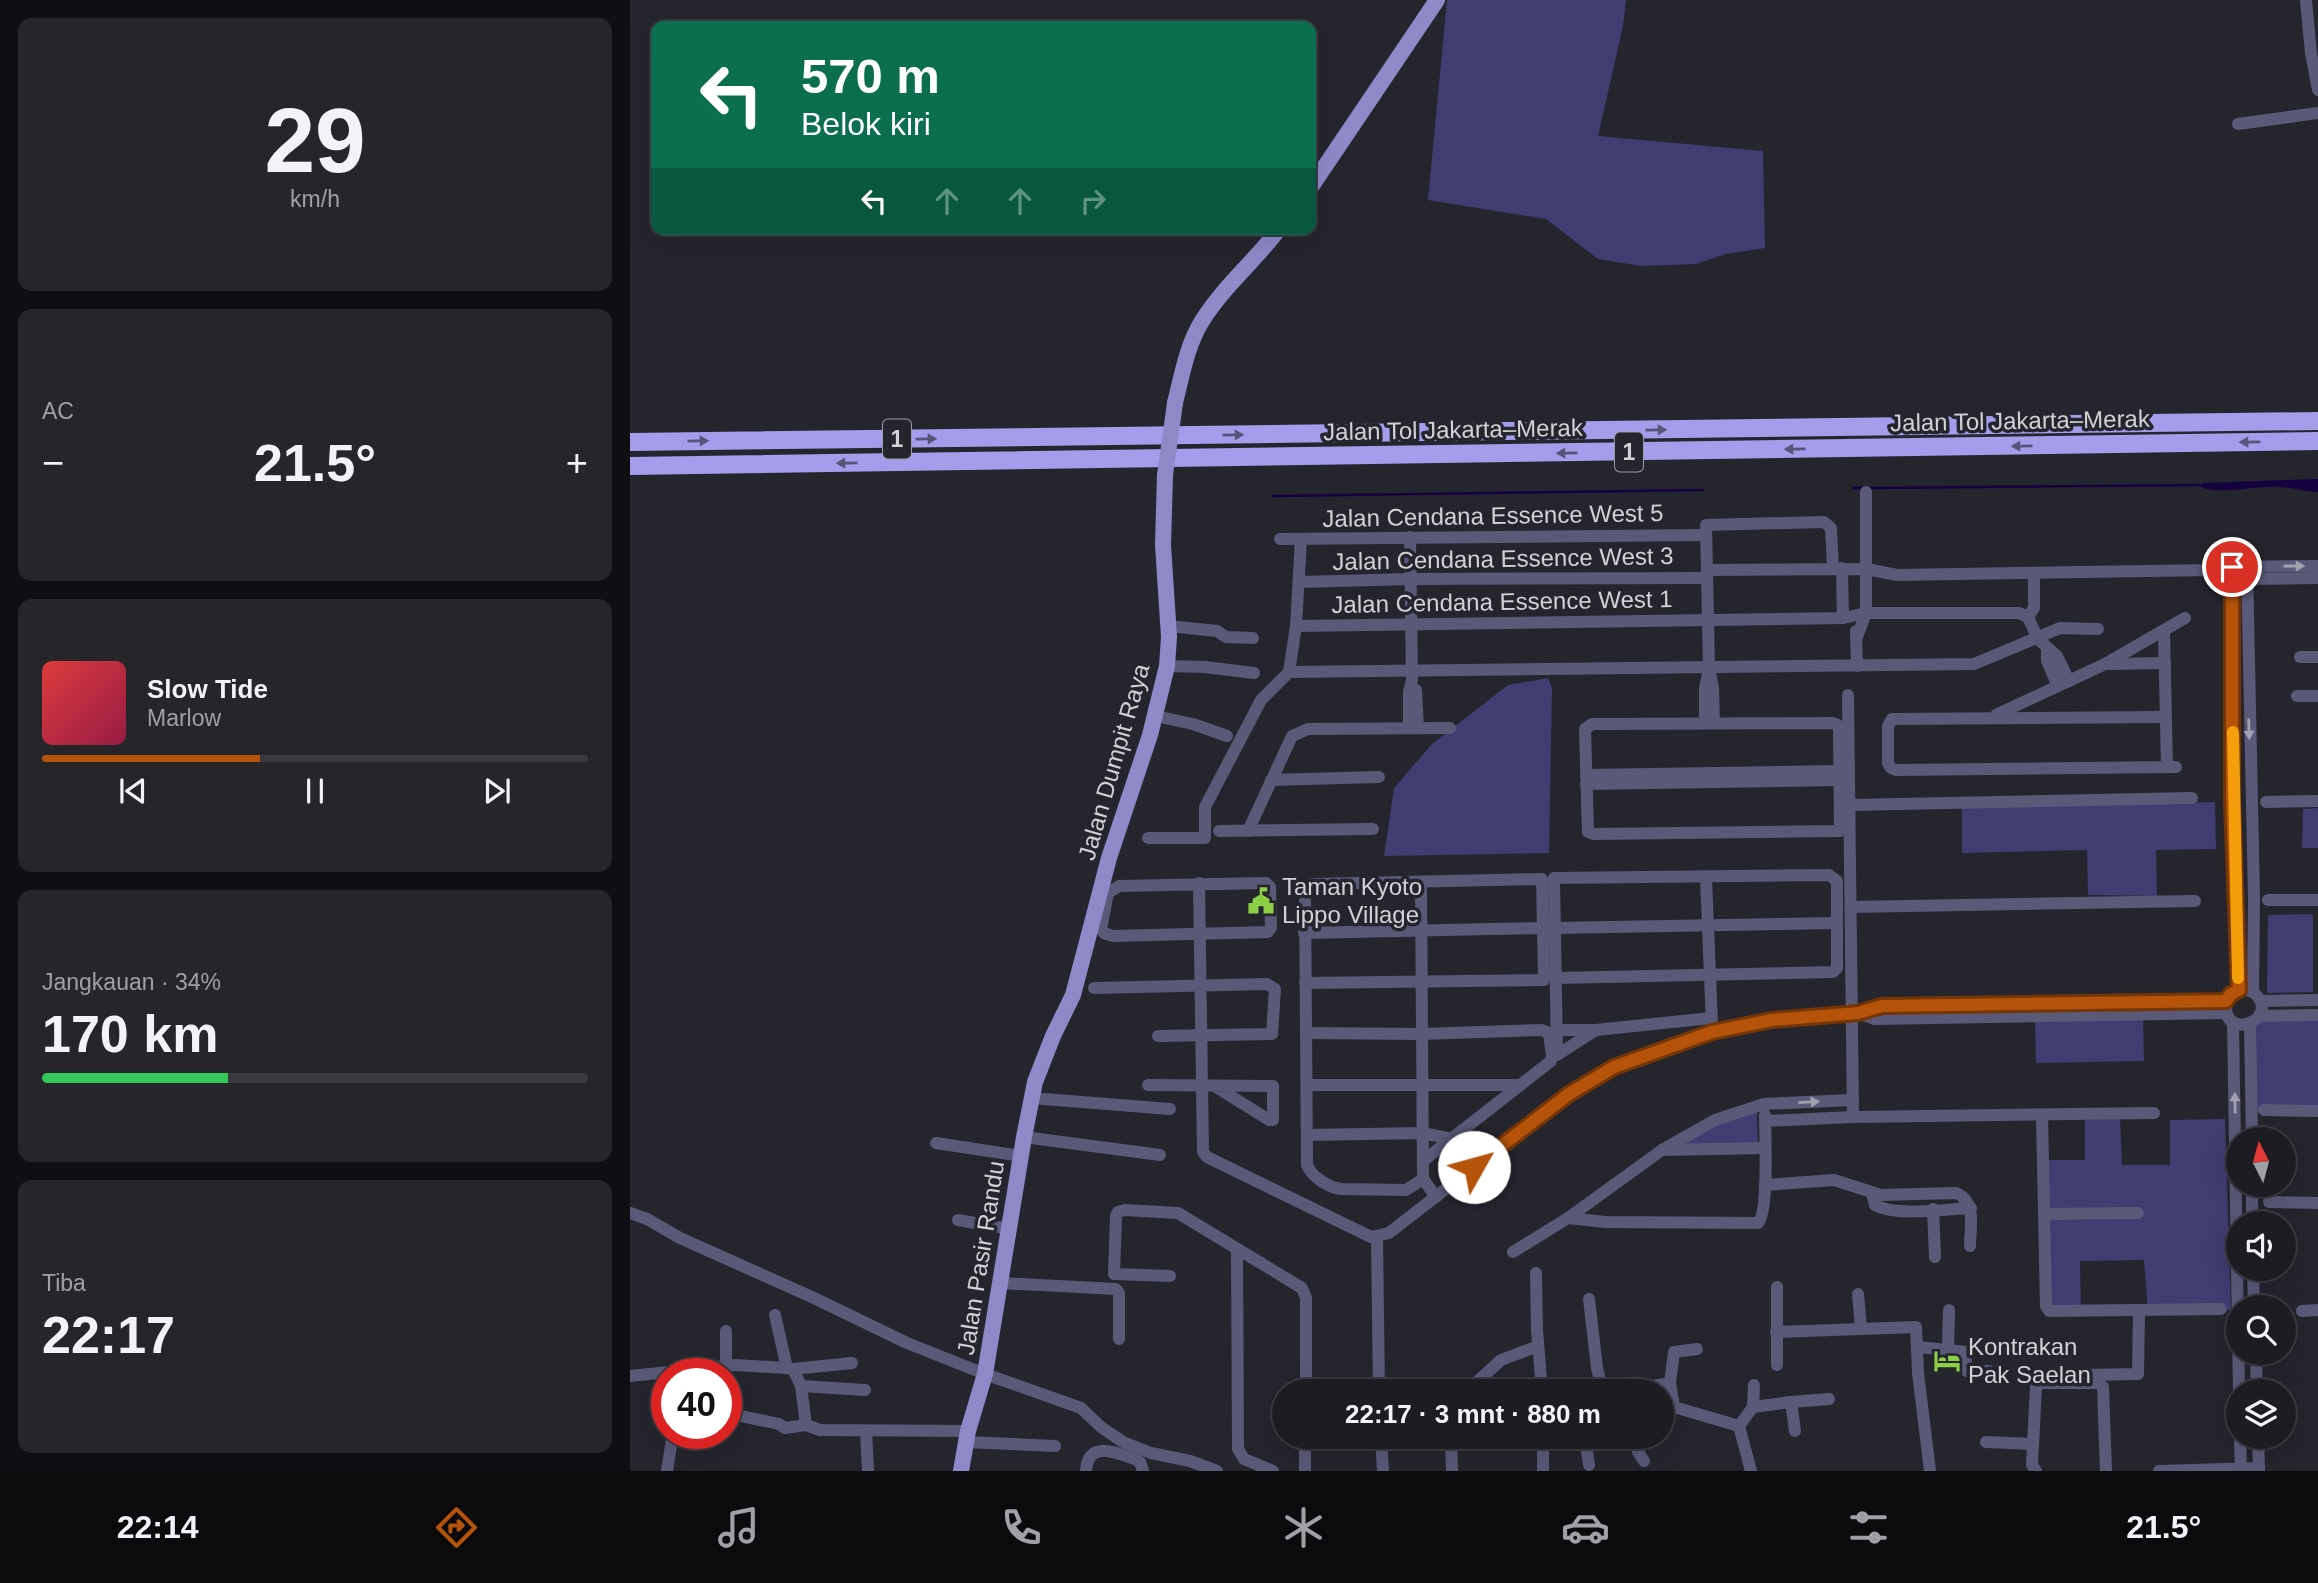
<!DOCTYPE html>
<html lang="id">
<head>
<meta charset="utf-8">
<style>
  :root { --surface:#1c1c22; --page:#25252a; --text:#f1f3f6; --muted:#a0a1a5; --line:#3a3a40; --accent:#b45309 }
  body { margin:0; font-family:Arial,sans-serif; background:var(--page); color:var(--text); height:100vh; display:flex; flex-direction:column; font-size:26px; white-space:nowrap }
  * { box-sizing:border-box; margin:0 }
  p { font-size:23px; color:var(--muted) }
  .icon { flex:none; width:38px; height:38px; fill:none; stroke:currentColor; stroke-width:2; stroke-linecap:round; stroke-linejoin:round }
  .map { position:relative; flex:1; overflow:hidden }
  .sheet { display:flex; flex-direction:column; gap:18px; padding:18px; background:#0f0f13; width:630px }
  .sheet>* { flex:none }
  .hud { position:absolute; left:21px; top:21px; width:665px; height:214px; border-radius:14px; box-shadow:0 7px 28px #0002,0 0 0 2px var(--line); background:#0b6e4f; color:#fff; overflow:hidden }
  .needle { width:46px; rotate:354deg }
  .controls { position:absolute; left:1596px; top:1127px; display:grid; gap:14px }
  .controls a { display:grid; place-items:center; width:70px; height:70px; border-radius:50%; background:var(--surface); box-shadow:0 7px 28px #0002,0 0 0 2px var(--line); font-size:35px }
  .speed { position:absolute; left:21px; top:1358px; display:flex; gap:14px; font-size:35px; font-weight:700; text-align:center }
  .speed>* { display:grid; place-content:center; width:91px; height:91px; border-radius:50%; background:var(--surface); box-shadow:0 7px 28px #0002,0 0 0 2px var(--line); line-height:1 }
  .speed .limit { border:10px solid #d22; background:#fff; color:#111 }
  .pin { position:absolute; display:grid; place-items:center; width:60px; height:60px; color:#fff; margin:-30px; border:4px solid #fff; border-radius:50%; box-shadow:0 2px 7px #0007 }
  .me { position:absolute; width:77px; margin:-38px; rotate:52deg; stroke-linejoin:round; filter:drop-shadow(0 0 5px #0008) }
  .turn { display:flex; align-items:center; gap:24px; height:147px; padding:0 35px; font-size:32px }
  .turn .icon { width:91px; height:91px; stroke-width:2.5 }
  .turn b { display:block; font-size:49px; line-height:60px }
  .lanes { display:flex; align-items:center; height:66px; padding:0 35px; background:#0003; justify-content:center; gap:35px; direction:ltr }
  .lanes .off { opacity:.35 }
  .big { font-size:52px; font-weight:700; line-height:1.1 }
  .sheet .tile { flex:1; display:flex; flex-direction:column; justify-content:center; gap:10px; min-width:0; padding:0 24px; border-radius:14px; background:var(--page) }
  .sheet .dial { align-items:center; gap:0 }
  .dial b { font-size:91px; line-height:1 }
  .song { display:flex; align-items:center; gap:21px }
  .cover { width:84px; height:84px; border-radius:10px; background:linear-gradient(135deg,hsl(0 70% 55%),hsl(340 70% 35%)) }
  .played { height:7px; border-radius:4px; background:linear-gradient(90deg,var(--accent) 40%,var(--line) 40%) }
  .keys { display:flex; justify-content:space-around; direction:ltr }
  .heat { display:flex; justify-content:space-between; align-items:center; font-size:38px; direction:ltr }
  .charge { height:10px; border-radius:5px; background:linear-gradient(90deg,#34c759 34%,var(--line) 0) }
  .trip { position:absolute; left:642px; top:1379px; width:402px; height:70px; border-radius:35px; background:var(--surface); box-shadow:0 7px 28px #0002,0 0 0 2px var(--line); font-weight:700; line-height:70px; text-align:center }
  .dock { display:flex; height:112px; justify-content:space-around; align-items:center; background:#0b0b0e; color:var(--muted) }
  .dock .icon { width:49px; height:49px }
  .dock .active { color:var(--accent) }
  .dock b { font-size:32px; color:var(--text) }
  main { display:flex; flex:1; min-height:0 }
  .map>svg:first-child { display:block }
  .green { fill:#413c71 }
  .water { fill:#150040 }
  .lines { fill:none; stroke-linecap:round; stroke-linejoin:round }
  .stream { stroke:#150040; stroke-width:2.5 }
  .minor { stroke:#5a5978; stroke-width:12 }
  .major { stroke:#8e8aca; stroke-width:16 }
  .highway { stroke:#a39deb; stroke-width:18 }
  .major-bridge { stroke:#8e8aca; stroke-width:16 }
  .oneway { fill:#57557a }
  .oneway2 { fill:#a1a1b1 }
  .route-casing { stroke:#753606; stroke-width:18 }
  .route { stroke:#b45309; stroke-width:12 }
  .slow { stroke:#f59e0b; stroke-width:12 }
  .labels { text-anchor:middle; stroke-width:7; stroke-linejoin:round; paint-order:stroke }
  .shield { fill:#25252e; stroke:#9d9da4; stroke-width:2 }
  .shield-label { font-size:23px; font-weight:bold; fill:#d1d1d7 }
  .street-label { font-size:24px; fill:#d1d1d7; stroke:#25252e }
  .poi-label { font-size:24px; fill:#d1d1d7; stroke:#25252e; text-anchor:start }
</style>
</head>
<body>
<main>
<section class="sheet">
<div class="tile dial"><b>29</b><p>km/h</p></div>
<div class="tile"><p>AC</p>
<div class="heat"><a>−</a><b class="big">21.5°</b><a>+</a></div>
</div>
<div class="tile">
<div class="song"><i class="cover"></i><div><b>Slow Tide</b><p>Marlow</p></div></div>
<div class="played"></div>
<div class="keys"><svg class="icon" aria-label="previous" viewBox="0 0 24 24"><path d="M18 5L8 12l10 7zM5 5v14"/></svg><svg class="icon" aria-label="pause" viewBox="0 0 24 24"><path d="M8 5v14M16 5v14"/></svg><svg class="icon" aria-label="next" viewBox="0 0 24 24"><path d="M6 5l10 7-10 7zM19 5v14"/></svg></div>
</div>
<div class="tile"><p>Jangkauan · 34%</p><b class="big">170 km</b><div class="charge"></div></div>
<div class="tile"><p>Tiba</p><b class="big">22:17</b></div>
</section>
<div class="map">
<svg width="1688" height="1471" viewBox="0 0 1688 1471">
  <rect width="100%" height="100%" fill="#25252e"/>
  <g class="green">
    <polygon points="817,0 996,0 993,26 968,136 1133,151 1135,248 1095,254 1066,264 1011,266 968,259 916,219 798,200"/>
    <polygon points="918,678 922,688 919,853 754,856 764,788 802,744 878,685"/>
    <polygon points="1585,802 1586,849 1526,850 1527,896 1458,895 1457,850 1332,853 1332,808"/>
    <polygon points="1688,808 1688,848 1672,848 1673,809"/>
    <polygon points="1683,914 1683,992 1637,993 1638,915"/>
    <polygon points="1513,1015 1514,1061 1406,1063 1405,1017"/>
    <polygon points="1688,1015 1688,1111 1622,1110 1620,1024 1629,1016"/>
    <polygon points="1127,1111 1128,1144 1048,1147 1068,1132"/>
    <polygon points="1490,1119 1492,1165 1540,1165 1540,1120 1595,1119 1601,1310 1518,1311 1514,1260 1450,1261 1451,1312 1419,1311 1413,1160 1455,1160 1455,1120"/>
  </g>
  <path class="water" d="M1688,479V492C1675,491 1661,487 1648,487C1627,485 1587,496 1569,486L1573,483Z"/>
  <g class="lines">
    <g class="stream">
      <polyline points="1223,488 1233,488"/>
      <polyline points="1240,488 1569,485"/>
      <polyline points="643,496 1073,490"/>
    </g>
    <g class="minor">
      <polyline points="1676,0 1681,53 1688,90"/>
      <polyline points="1608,124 1688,113"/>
      <polyline points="650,539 1076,535"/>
      <path d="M1617,567L1624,899L1623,992C1653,1017 1597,1042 1596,1008C1596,992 1609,987 1623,992"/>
      <polyline points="1212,568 1213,618"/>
      <polyline points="1077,570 1236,569 1267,575 1584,570 1602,567"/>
      <polyline points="1611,579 1688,578"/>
      <polyline points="669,582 781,579 1077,578"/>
      <polyline points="1398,617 1404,608 1404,573"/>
      <polyline points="538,626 587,631 596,637 623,638"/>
      <polyline points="666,626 1213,618 1236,613 1389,613 1398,617 1408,639 1427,656 1439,681"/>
      <polyline points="1226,631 1227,666"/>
      <polyline points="1534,632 1537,767"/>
      <polyline points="1227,637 1236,613 1236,492"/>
      <polyline points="1417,649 1417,661 1428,686"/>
      <polyline points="1670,657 1688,657"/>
      <polyline points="1479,664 1535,663"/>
      <polyline points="537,666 575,667 624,673"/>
      <polyline points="659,672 1344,664 1430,628 1468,629"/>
      <polyline points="786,690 788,728"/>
      <polyline points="1218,695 1223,1117"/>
      <polyline points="1667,696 1688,696"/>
      <polyline points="1366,715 1475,664 1555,618"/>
      <polyline points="525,716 563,724 597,736"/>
      <polyline points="1529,717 1262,719 1258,726 1258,763 1261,768 1266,770 1546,767"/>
      <polyline points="1075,723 1075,688 1078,674"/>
      <polyline points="1084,723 1083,688 1079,667 1076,525 1194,522 1201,528 1203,568"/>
      <polygon points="1203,723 1208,725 1209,731 1210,831 963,834 958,832 955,729 962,724"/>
      <polyline points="779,728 779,692 782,680 780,537"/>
      <polyline points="956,775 1209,771"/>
      <polyline points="641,780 749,777"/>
      <polyline points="956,784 1209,780"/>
      <polyline points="1636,802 1688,801"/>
      <polyline points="1219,805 1562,798"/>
      <polyline points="589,831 743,829"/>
      <polyline points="618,831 662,736 678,729 820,728"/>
      <polyline points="518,838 575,838 575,807 631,700 659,672 666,626 671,539"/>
      <polyline points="1076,878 1082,1024"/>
      <polyline points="791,882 793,1179 806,1197"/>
      <polyline points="569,883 573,1152 577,1157 741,1237 759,1233 926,1103 984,1067 1082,1032 1120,1024 1164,1017 1228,1013 1252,1006 1596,1001"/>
      <polygon points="636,883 640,887 641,928 638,932 483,936 474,933 471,929 478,893 489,886"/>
      <polyline points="1638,900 1688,900"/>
      <polyline points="1221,907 1565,901"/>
      <polyline points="924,928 1207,923"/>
      <polyline points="674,933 913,928"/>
      <polyline points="926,978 1203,972 1207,968 1207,881 1199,875 924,878 927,1055 966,1030"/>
      <path d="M675,983L914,980L912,879L682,884L675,889L677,1165C682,1177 698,1187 710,1189L776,1190L793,1179"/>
      <polyline points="464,988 637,984 645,989 642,1034 528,1036"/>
      <polyline points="1609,990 1602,801 1602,567 1688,566"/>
      <polyline points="1631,1001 1688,1000"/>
      <polyline points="1228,1013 1245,1019 1596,1013"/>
      <polyline points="1629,1016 1688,1015"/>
      <polyline points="1603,1022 1609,1391"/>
      <polyline points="1620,1024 1622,1139"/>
      <polyline points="927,1030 966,1030 1081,1018"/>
      <polyline points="676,1033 791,1034 912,1030 919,1033 922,1056 921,1061 793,1161"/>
      <polyline points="518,1085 643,1086 643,1120 639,1120 586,1087"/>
      <polyline points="677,1085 891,1085"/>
      <polyline points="401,1098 540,1109"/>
      <polyline points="1634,1110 1688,1111"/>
      <polyline points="1412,1115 1416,1306 1419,1311 1591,1309"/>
      <polyline points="1135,1121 1223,1117 1524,1113"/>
      <polyline points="678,1135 792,1133 822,1139"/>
      <polyline points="394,1137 530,1155"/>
      <polyline points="306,1143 391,1156"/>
      <polyline points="1032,1150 1135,1148"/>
      <path d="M1135,1185L1204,1180L1251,1195L1326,1193C1347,1201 1340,1228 1340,1246"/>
      <polyline points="1622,1185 1622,1223"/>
      <path d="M1242,1193L1245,1205C1266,1217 1316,1209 1341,1208"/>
      <polyline points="1639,1202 1688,1203"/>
      <polyline points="1303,1209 1305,1257"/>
      <polyline points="0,1213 17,1219 50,1238 184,1298 277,1343 355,1374 451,1408 471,1427 493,1442 521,1453 560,1461 587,1471"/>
      <polyline points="1414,1214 1508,1213"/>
      <path d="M938,1218L975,1222L1128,1223C1139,1212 1135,1134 1135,1115"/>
      <polyline points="328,1220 379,1229"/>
      <polyline points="747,1237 749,1391"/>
      <polyline points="607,1249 608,1449 614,1459 643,1471"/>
      <polyline points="883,1252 938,1218 1032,1150 1085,1120 1134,1104 1223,1100"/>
      <polyline points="1623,1269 1624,1307"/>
      <polyline points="906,1273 907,1330 912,1391"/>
      <polyline points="540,1276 484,1274 486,1216 488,1212 495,1210 548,1213 672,1288 676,1298 676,1391"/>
      <polyline points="370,1283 486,1289 489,1293 489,1339"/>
      <polyline points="1228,1294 1231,1328"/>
      <polyline points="959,1299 967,1368 972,1388"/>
      <polyline points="1319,1310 1318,1350 1335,1352 1337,1371 1359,1371"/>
      <polyline points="1672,1311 1688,1310"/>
      <polyline points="145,1315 157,1368"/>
      <polyline points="1146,1332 1286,1327 1288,1373 1300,1471"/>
      <polyline points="1287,1347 1318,1350"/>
      <polyline points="1626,1353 1627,1391"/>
      <polyline points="1147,1365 1147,1287"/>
      <polyline points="96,1366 96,1331"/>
      <polyline points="163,1369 222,1363"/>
      <polyline points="1456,1375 1508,1374 1509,1311"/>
      <polyline points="0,1376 105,1365 157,1368 163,1369 171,1386 176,1425 190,1430 338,1431"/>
      <polyline points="848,1381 871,1360 908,1346"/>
      <polyline points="1040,1383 1044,1407 1109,1426"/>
      <polyline points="171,1386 235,1390"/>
      <polyline points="820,1389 820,1391"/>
      <polyline points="940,1391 991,1385 1012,1388 1040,1383 1044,1352 1067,1349"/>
      <polyline points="1161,1402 1199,1399"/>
      <polyline points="1123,1407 1124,1385"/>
      <polyline points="96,1413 149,1424 155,1428 176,1425"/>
      <polyline points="236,1431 238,1471"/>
      <polyline points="751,1437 753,1471"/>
      <polyline points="821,1437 822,1471"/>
      <polyline points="913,1437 913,1471"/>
      <polyline points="955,1437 959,1465"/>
      <polyline points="1008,1437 1008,1452 1014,1461"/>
      <polyline points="1610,1437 1611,1471"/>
      <polyline points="1628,1437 1629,1471"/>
      <polyline points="335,1442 425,1446"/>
      <polyline points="1356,1442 1403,1444"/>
      <polyline points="37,1471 43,1433"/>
      <path d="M456,1471C458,1439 487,1453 507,1460L510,1462L513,1471"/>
      <polyline points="675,1471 675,1437"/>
      <polyline points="1121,1471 1109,1426 1123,1407 1161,1402 1165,1431"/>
      <polyline points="1406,1471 1402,1465 1406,1387 1410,1383 1469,1383 1473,1387 1476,1471"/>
      <polyline points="1529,1471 1629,1468"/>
    </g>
    <g class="major">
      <polyline points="681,187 807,0"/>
      <path d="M545,403C552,375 557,345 572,321C593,287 625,261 649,229"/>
      <polyline points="331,1471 338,1431 355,1374 394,1137 405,1082 423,1036 443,995 479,858 520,735 537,666 539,637 533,545 535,475"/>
    </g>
    <g class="highway">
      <polyline points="0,442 1688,421"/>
      <polyline points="0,466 1688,441"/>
    </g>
    <polyline class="major-bridge" points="535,475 545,403"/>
  </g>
  <defs><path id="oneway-solid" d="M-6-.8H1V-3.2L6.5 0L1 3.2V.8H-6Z" transform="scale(1.75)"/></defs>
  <g class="oneway">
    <use href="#oneway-solid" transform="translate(1026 430) rotate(-1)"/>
    <use href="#oneway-solid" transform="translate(603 435) rotate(-1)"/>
    <use href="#oneway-solid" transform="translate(296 439) rotate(-1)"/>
    <use href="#oneway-solid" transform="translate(68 441) rotate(-1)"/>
    <use href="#oneway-solid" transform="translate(1620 442) rotate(179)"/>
    <use href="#oneway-solid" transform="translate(1392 446) rotate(179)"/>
    <use href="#oneway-solid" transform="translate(1165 449) rotate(179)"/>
    <use href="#oneway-solid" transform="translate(937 453) rotate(179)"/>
    <use href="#oneway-solid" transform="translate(217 463) rotate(179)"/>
  </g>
  <g class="oneway2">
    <use href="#oneway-solid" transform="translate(1664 566)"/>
    <use href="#oneway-solid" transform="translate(1619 729) rotate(88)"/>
    <use href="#oneway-solid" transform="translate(1179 1102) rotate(-3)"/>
    <use href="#oneway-solid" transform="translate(1605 1103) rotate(-91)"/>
  </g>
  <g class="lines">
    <g class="route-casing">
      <polyline id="route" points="844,1167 939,1094 984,1067 1082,1032 1142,1020 1228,1013 1252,1006 1596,1001 1601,994 1609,990 1602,801 1602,567"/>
    </g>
    <use href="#route" class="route"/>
    <polyline class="slow" points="1603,732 1608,978"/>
  </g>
  <defs>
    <g id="civic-bare" transform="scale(2.1)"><path d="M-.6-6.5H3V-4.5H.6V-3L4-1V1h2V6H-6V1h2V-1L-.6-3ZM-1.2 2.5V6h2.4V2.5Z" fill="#8cce46" stroke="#25252e" stroke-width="2.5" paint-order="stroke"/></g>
    <g id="hotel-bare" transform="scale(2.1)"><path d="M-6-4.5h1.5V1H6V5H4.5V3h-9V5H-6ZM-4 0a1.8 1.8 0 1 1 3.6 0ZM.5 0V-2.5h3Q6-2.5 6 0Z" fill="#8cce46" stroke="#25252e" stroke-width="2.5" paint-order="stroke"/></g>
  </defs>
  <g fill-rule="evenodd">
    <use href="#civic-bare" x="631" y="901"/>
    <use href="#hotel-bare" x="1317" y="1361"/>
  </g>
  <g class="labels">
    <g class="shield">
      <rect x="253" y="419.5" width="28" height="39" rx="5"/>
      <rect x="985" y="432.5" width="28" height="39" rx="5"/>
    </g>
    <g class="shield-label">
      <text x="267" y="447">1</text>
      <text x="999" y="460">1</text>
    </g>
    <g class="street-label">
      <text transform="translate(1390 421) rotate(-1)" y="8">Jalan Tol Jakarta–Merak</text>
      <text transform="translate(823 430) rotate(-1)" y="8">Jalan Tol Jakarta–Merak</text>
      <text transform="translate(863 516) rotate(-1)" y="8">Jalan Cendana Essence West 5</text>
      <text transform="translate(873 559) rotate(-1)" y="8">Jalan Cendana Essence West 3</text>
      <text transform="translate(872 602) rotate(-1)" y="8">Jalan Cendana Essence West 1</text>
      <text transform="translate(484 762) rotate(-74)" y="8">Jalan Dumpit Raya</text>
      <text transform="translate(351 1258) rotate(-81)" y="8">Jalan Pasir Randu</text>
    </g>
    <g class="poi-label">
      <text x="652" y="895">Taman Kyoto<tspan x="652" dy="28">Lippo Village</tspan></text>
      <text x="1338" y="1355">Kontrakan<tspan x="1338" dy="28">Pak Saelan</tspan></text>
    </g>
  </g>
</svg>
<div class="controls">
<a><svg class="needle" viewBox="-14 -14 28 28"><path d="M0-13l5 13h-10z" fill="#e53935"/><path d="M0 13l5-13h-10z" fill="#a0a1a5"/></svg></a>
<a><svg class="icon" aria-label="sound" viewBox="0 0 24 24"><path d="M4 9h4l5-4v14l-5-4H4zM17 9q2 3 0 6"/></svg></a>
<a><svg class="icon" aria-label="search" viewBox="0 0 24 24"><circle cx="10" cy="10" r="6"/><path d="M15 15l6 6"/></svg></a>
<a><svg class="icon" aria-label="layers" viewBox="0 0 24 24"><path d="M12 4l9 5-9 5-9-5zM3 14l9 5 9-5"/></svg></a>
</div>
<div class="speed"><div class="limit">40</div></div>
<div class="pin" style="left:1602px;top:567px;background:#d93025"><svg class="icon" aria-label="arrive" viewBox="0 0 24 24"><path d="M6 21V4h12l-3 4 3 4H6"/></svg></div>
<svg class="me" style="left:844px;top:1167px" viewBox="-20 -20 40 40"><circle r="19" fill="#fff"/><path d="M0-13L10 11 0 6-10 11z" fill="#b45309"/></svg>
<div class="trip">22:17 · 3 mnt · 880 m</div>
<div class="hud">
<div class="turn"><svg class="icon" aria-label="left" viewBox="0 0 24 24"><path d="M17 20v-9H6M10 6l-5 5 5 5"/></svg><div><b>570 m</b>Belok kiri</div></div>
<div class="lanes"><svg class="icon" aria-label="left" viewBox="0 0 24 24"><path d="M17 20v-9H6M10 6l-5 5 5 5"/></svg><svg class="icon off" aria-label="ahead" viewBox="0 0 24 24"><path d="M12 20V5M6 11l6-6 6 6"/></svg><svg class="icon off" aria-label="ahead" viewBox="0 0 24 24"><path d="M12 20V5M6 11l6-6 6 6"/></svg><svg class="icon off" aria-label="right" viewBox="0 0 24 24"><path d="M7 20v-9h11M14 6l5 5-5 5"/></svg></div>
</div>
</div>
</main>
<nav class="dock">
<b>22:14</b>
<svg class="icon active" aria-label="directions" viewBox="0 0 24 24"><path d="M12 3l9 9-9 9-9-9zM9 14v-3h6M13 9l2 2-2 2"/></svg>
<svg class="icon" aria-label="music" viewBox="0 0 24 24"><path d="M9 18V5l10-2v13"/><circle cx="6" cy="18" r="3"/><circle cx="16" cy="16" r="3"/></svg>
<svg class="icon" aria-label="phone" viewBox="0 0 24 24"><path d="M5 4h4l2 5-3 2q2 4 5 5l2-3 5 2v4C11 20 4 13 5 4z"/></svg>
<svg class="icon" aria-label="climate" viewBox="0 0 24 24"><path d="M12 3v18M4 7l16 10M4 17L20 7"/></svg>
<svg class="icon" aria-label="car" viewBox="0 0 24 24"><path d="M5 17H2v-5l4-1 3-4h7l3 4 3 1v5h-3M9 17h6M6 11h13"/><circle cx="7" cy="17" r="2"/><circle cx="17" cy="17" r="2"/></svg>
<svg class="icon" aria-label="filters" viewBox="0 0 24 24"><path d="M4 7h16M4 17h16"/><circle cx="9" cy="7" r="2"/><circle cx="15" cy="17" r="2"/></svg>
<b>21.5°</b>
</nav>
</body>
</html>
